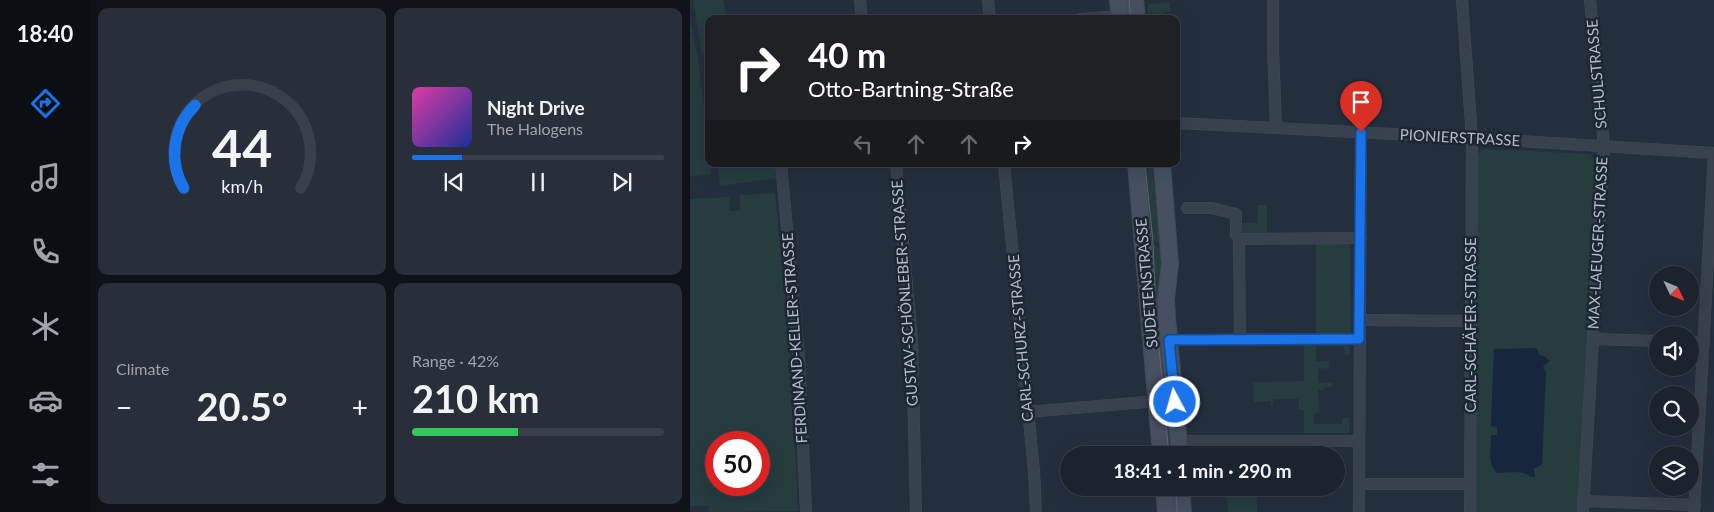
<!DOCTYPE html>
<html lang="en">
<head>
<meta charset="utf-8">
<style>
  :root { --surface:#1b232e; --page:#282f3a; --text:#f1f3f6; --muted:#a0a4aa; --line:#39404a; --accent:#1a73e8 }
  body { margin:0; font-family:Lato,sans-serif; background:var(--page); color:var(--text); height:100vh; display:flex; flex-direction:column; font-size:19px; white-space:nowrap }
  * { box-sizing:border-box; margin:0 }
  p { font-size:16px; color:var(--muted) }
  .icon { flex:none; width:28px; height:28px; fill:none; stroke:currentColor; stroke-width:2; stroke-linecap:round; stroke-linejoin:round }
  .map { position:relative; flex:1; overflow:hidden }
  .details { display:flex; flex-direction:column; gap:8px; padding:8px; background:#0f1319; width:600px }
  .details>* { flex:none }
  .top-card { position:absolute; left:15px; top:15px; width:475px; height:152px; border-radius:10px; box-shadow:0 5px 20px #0002,0 0 0 1px var(--line); background:#202124; color:#fff; overflow:hidden }
  .needle { width:32px; rotate:134deg }
  .tools { position:absolute; left:959px; top:266px; display:grid; gap:10px }
  .tools a { display:grid; place-items:center; width:50px; height:50px; border-radius:50%; background:var(--surface); box-shadow:0 5px 20px #0002,0 0 0 1px var(--line); font-size:25px }
  .speed { position:absolute; left:15px; top:431px; display:flex; gap:10px; font-size:25px; font-weight:700; text-align:center }
  .speed>* { display:grid; place-content:center; width:65px; height:65px; border-radius:50%; background:var(--surface); box-shadow:0 5px 20px #0002,0 0 0 1px var(--line); line-height:1 }
  .speed .limit { border:8px solid #d22; background:#fff; color:#111 }
  .pin { position:absolute; display:grid; place-items:center; width:42px; height:42px; color:#fff; margin:-51px -21px; border-radius:50% 50% 50% 0; rotate:-45deg; box-shadow:0 0 5px #0007 }
  .pin .icon { rotate:45deg }
  .me { position:absolute; width:55px; margin:-28px; rotate:354deg; stroke-linejoin:round; filter:drop-shadow(0 0 4px #0008) }
  .turn { display:flex; align-items:center; gap:18px; height:105px; padding:0 20px; font-size:22px }
  .turn .icon { width:65px; height:65px; stroke-width:2.5 }
  .turn b { display:block; font-size:35px; line-height:42px }
  .lanes { display:flex; align-items:center; height:48px; padding:0 20px; background:#0003; justify-content:center; gap:25px; direction:ltr }
  .lanes .off { opacity:.35 }
  .big { font-size:38px; font-weight:700; line-height:1.1 }
  .details .tile { flex:1; display:flex; flex-direction:column; justify-content:center; gap:8px; min-width:0; padding:0 18px; border-radius:10px; background:var(--page) }
  .details .dial { align-items:center; gap:0 }
  .dial svg { height:130px; overflow:visible; fill:none; stroke:var(--line); stroke-width:7; stroke-linecap:round; text-anchor:middle }
  .dial text { fill:var(--text); stroke:none }
  .song { display:flex; align-items:center; gap:15px }
  .cover { width:60px; height:60px; border-radius:8px; background:linear-gradient(135deg,hsl(320 70% 55%),hsl(230 70% 35%)) }
  .played { height:5px; border-radius:2px; background:linear-gradient(90deg,var(--accent) 20%,var(--line) 20%) }
  .keys { display:flex; justify-content:space-around; direction:ltr }
  .heat { display:flex; justify-content:space-between; align-items:center; font-size:28px; direction:ltr }
  .charge { height:8px; border-radius:4px; background:linear-gradient(90deg,#34c759 42%,var(--line) 0) }
  .details .tiles { flex:1; display:grid; gap:8px; grid-template-columns:repeat(2,1fr) }
  .trip { position:absolute; left:370px; top:446px; width:285px; height:50px; border-radius:25px; background:var(--surface); box-shadow:0 5px 20px #0002,0 0 0 1px var(--line); font-weight:700; line-height:50px; text-align:center }
  main { display:flex; flex:1; min-height:0 }
  .tab-bar { display:flex; flex-direction:column; width:90px; justify-content:space-around; align-items:center; background:#0b0e12; color:var(--muted) }
  .tab-bar .icon { width:35px; height:35px }
  .tab-bar .selected { color:var(--accent) }
  .tab-bar b { font-size:22px; color:var(--text) }
  .map>svg:first-child { display:block }
  .green { fill:#263c3f; fill-rule:evenodd }
  .water { fill:#17263c }
  .lines { fill:none; stroke-linecap:round; stroke-linejoin:round }
  .minor-casing { stroke:#414a57; stroke-width:12 }
  .secondary-casing { stroke:#414a57; stroke-width:18 }
  .minor { stroke:#38414e; stroke-width:11 }
  .secondary { stroke:#465061; stroke-width:16 }
  .tram { stroke:#5a6575; stroke-width:1 }
  .route-casing { stroke:#114b97; stroke-width:12 }
  .route { stroke:#1a73e8; stroke-width:9 }
  .labels { text-anchor:middle; stroke-width:5; stroke-linejoin:round; paint-order:stroke }
  .street-label { font-size:15px; fill:#b4bcc9; stroke:#1d2633 }
</style>
</head>
<body>
<main>
<nav class="tab-bar">
<b>18:40</b>
<svg class="icon selected" aria-label="directions" viewBox="0 0 24 24"><path d="M12 3l9 9-9 9-9-9zM9 14v-3h6M13 9l2 2-2 2"/></svg>
<svg class="icon" aria-label="music" viewBox="0 0 24 24"><path d="M9 18V5l10-2v13"/><circle cx="6" cy="18" r="3"/><circle cx="16" cy="16" r="3"/></svg>
<svg class="icon" aria-label="phone" viewBox="0 0 24 24"><path d="M5 4h4l2 5-3 2q2 4 5 5l2-3 5 2v4C11 20 4 13 5 4z"/></svg>
<svg class="icon" aria-label="climate" viewBox="0 0 24 24"><path d="M12 3v18M4 7l16 10M4 17L20 7"/></svg>
<svg class="icon" aria-label="car" viewBox="0 0 24 24"><path d="M5 17H2v-5l4-1 3-4h7l3 4 3 1v5h-3M9 17h6M6 11h13"/><circle cx="7" cy="17" r="2"/><circle cx="17" cy="17" r="2"/></svg>
<svg class="icon" aria-label="filters" viewBox="0 0 24 24"><path d="M4 7h16M4 17h16"/><circle cx="9" cy="7" r="2"/><circle cx="15" cy="17" r="2"/></svg>
</nav>
<section class="details">
<div class="tiles">
<div class="tile dial"><svg viewBox="0 0 100 80">
<path d="M14 69A42 42 0 1 1 86 69"/>
<path d="M14 69A42 42 0 0 1 21 18" stroke="#1a73e8"/>
<text x="50" y="56" font-size="32" font-weight="700">44</text>
<text x="50" y="72" font-size="11">km/h</text>
</svg></div>
<div class="tile">
<div class="song"><i class="cover"></i><div><b>Night Drive</b><p>The Halogens</p></div></div>
<div class="played"></div>
<div class="keys"><svg class="icon" aria-label="previous" viewBox="0 0 24 24"><path d="M18 5L8 12l10 7zM5 5v14"/></svg><svg class="icon" aria-label="pause" viewBox="0 0 24 24"><path d="M8 5v14M16 5v14"/></svg><svg class="icon" aria-label="next" viewBox="0 0 24 24"><path d="M6 5l10 7-10 7zM19 5v14"/></svg></div>
</div>
<div class="tile"><p>Climate</p>
<div class="heat"><a>−</a><b class="big">20.5°</b><a>+</a></div>
</div>
<div class="tile"><p>Range · 42%</p><b class="big">210 km</b><div class="charge"></div></div>
</div>
</section>
<div class="map">
<svg width="1024" height="512" viewBox="0 0 1024 512">
  <rect width="100%" height="100%" fill="#242f3e"/>
  <g class="green">
    <polygon points="3,0 33,0 37,19 19,19 19,53 12,54"/>
    <polygon points="480,2 480,12 474,12 472,14 474,19 458,19 457,7 459,4"/>
    <polygon points="0,17 8,58 19,151 19,164 20,164 21,174 0,177"/>
    <polygon points="795,149 900,154 907,163 909,164 888,512 783,512 787,157 790,151"/>
    <polygon points="27,164 85,164 86,178 30,186"/>
    <polygon points="453,164 462,164 470,243 460,238"/>
    <path d="M85,193L101,360L108,511L19,512V506H0V199L39,197L40,211H50V195ZM26,442H69V485H26Z"/>
    <polygon points="568,205 577,205 577,233 549,233 549,223 567,223"/>
    <polygon points="626,243 660,243 661,334 626,334"/>
    <polygon points="461,244 472,249 487,455 477,455 458,252 462,252"/>
    <polygon points="614,345 659,345 660,354 655,355 654,346 626,346 626,361 639,361 639,368 628,369 628,383 642,383 642,387 634,387 634,390 628,390 630,413 624,414 624,424 652,424 652,418 659,418 659,433 614,433 614,410 609,410 609,399 583,399 583,406 581,406 581,401 564,402 563,382 614,381"/>
    <polygon points="536,488 567,488 567,512 538,512"/>
  </g>
  <path class="water" d="M846,348L850,355L854,356L860,361L853,366L856,373L852,464L844,469L845,477C839,477 838,474 833,473C825,471 816,473 807,473C797,465 801,447 801,435H807V427L801,426L804,349Z"/>
  <g class="lines">
    <g class="minor-casing">
      <g id="minor">
        <polyline points="170,0 172,19"/>
        <polyline points="298,0 300,19"/>
        <polyline points="583,0 583,47 586,127"/>
        <polyline points="772,0 782,138 780,512"/>
        <polyline points="390,19 429,16"/>
        <polyline points="486,123 782,138 1024,153 1004,512"/>
        <polyline points="91,164 109,357 116,512"/>
        <polyline points="206,164 222,341 226,512"/>
        <polyline points="314,164 344,471 346,512"/>
        <polyline points="497,208 522,208 546,214 546,235 549,239"/>
        <polyline points="669,320 781,321"/>
        <polyline points="550,339 549,239 671,238"/>
        <polyline points="903,339 968,341"/>
        <polyline points="479,340 669,339"/>
        <polyline points="1000,342 1014,343"/>
        <polyline points="337,412 468,401"/>
        <polyline points="489,441 669,441"/>
        <polyline points="669,484 780,484"/>
        <polyline points="893,501 1005,505"/>
        <polyline points="669,512 671,132"/>
        <polyline points="893,512 914,147 900,0"/>
      </g>
    </g>
    <g class="secondary-casing">
      <g id="secondary">
        <polyline points="428,0 430,19"/>
        <polyline points="445,0 447,19"/>
        <polyline points="446,164 471,455"/>
        <polyline points="472,164 480,264 476,299 477,318 490,455"/>
        <polyline points="474,488 476,512"/>
        <polyline points="491,488 493,512"/>
      </g>
    </g>
    <use href="#minor" class="minor"/>
    <use href="#secondary" class="secondary"/>
    <g class="tram">
      <polyline points="439,0 441,19"/>
      <polyline points="455,164 463,242 466,316 479,455"/>
      <polyline points="486,488 487,512"/>
    </g>
  </g>
  <g class="lines">
    <g class="route-casing">
      <polyline id="route" points="485,402 479,340 669,339 671,132"/>
    </g>
    <use href="#route" class="route"/>
  </g>
  <g class="labels">
    <g class="street-label">
      <text transform="translate(907 74) rotate(-95)" y="5">SCHULSTRASSE</text>
      <text transform="translate(770 138) rotate(3)" y="5">PIONIERSTRASSE</text>
      <text transform="translate(908 243) rotate(-87)" y="5">MAX-LAEUGER-STRASSE</text>
      <text transform="translate(457 283) rotate(-95)" y="5">SUDETENSTRASSE</text>
      <text transform="translate(215 293) rotate(-94)" y="5">GUSTAV-SCHÖNLEBER-STRASSE</text>
      <text transform="translate(781 325) rotate(-90)" y="5">CARL-SCHÄFER-STRASSE</text>
      <text transform="translate(105 338) rotate(-94)" y="5">FERDINAND-KELLER-STRASSE</text>
      <text transform="translate(331 338) rotate(-95)" y="5">CARL-SCHURZ-STRASSE</text>
    </g>
  </g>
</svg>
<div class="tools">
<a><svg class="needle" viewBox="-14 -14 28 28"><path d="M0-13l5 13h-10z" fill="#e53935"/><path d="M0 13l5-13h-10z" fill="#a0a4aa"/></svg></a>
<a><svg class="icon" aria-label="sound" viewBox="0 0 24 24"><path d="M4 9h4l5-4v14l-5-4H4zM17 9q2 3 0 6"/></svg></a>
<a><svg class="icon" aria-label="search" viewBox="0 0 24 24"><circle cx="10" cy="10" r="6"/><path d="M15 15l6 6"/></svg></a>
<a><svg class="icon" aria-label="layers" viewBox="0 0 24 24"><path d="M12 4l9 5-9 5-9-5zM3 14l9 5 9-5"/></svg></a>
</div>
<div class="speed"><div class="limit">50</div></div>
<div class="pin" style="left:671px;top:132px;background:#d93025"><svg class="icon" aria-label="arrive" viewBox="0 0 24 24"><path d="M6 21V4h12l-3 4 3 4H6"/></svg></div>
<svg class="me" style="left:485px;top:402px" viewBox="-20 -20 40 40"><circle r="17" fill="#1a73e8" stroke="#fff" stroke-width="3"/><path d="M0-11L8 9 0 5-8 9z" fill="#fff"/></svg>
<div class="trip">18:41 · 1 min · 290 m</div>
<div class="top-card">
<div class="turn"><svg class="icon" aria-label="right" viewBox="0 0 24 24"><path d="M7 20v-9h11M14 6l5 5-5 5"/></svg><div><b>40 m</b>Otto-Bartning-Straße</div></div>
<div class="lanes"><svg class="icon off" aria-label="left" viewBox="0 0 24 24"><path d="M17 20v-9H6M10 6l-5 5 5 5"/></svg><svg class="icon off" aria-label="ahead" viewBox="0 0 24 24"><path d="M12 20V5M6 11l6-6 6 6"/></svg><svg class="icon off" aria-label="ahead" viewBox="0 0 24 24"><path d="M12 20V5M6 11l6-6 6 6"/></svg><svg class="icon" aria-label="right" viewBox="0 0 24 24"><path d="M7 20v-9h11M14 6l5 5-5 5"/></svg></div>
</div>
</div>
</main>
</body>
</html>
